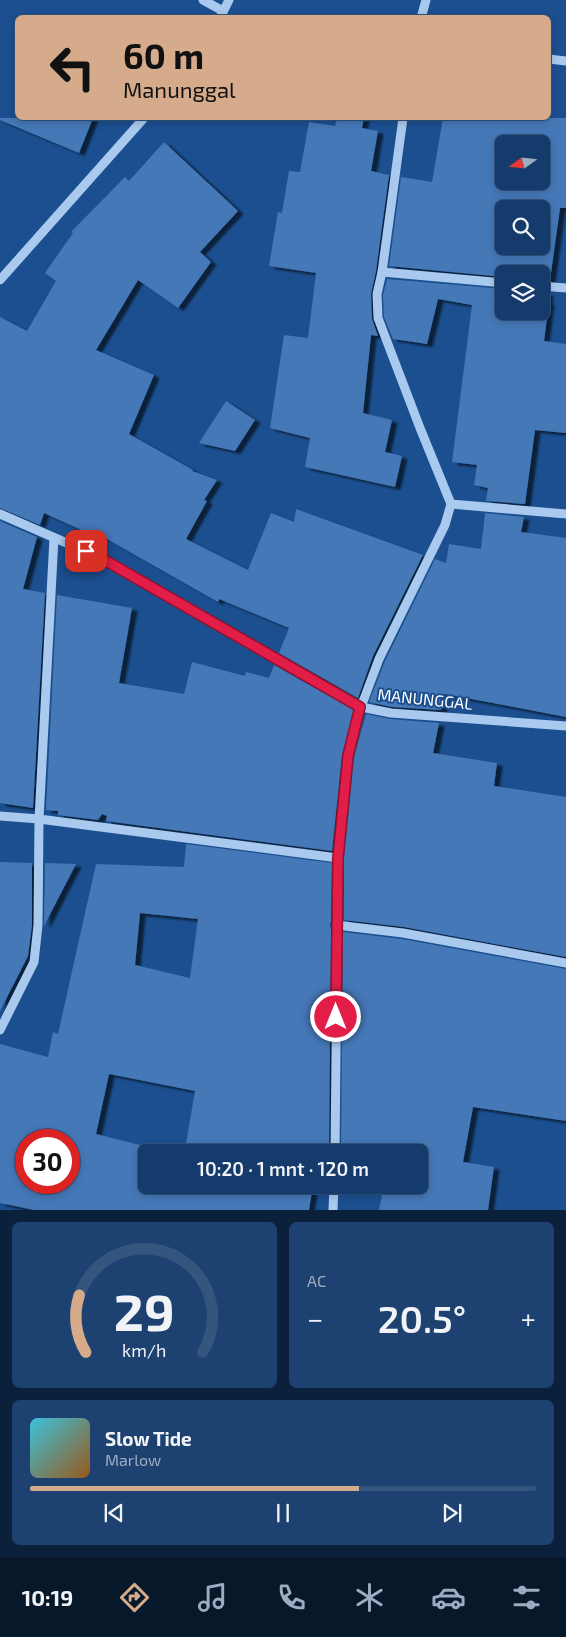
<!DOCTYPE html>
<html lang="id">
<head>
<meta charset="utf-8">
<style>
  :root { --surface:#143b6b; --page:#1d4271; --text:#f1f3f6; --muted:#9dadc1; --line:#33557e; --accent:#d6ab8b }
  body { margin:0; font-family:"Exo 2",sans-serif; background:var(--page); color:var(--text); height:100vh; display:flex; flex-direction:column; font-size:19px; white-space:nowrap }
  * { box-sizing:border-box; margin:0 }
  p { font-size:16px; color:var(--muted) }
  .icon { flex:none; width:28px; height:28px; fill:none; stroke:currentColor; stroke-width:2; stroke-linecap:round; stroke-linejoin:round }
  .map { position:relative; height:1210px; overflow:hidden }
  .panel { display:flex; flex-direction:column; gap:12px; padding:12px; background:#0b203b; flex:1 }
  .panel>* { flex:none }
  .hud { position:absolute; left:15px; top:15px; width:536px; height:105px; border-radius:8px; box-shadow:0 2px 8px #0003,0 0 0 1px var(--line); background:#d6ab8b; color:#111; overflow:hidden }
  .needle { width:32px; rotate:255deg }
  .tools { position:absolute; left:495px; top:135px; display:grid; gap:10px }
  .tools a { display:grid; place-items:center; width:55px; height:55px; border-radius:8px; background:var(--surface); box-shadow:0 2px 8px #0003,0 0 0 1px var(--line); font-size:25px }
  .speed { position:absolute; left:15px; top:1129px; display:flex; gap:10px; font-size:25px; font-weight:700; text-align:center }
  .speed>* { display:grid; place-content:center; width:65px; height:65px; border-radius:50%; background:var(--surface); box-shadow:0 2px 8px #0003,0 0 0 1px var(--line); line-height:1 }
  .speed .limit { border:8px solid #d22; background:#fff; color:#111 }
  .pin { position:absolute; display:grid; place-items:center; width:42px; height:42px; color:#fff; margin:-21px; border-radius:10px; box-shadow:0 2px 8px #0006 }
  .me { position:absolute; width:55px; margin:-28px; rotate:0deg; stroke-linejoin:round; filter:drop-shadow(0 0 4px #0008) }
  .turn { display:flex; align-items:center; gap:18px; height:105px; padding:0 25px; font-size:22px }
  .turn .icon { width:65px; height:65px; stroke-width:2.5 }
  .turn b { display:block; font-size:35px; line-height:42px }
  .big { font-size:38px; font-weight:600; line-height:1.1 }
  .panel .tile { flex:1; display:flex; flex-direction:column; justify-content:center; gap:8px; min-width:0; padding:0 18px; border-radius:8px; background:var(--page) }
  .panel .dial { align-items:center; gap:0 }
  .dial svg { height:130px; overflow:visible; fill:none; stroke:var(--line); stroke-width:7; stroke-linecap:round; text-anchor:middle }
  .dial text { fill:var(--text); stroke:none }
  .song { display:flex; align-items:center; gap:15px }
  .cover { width:60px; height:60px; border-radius:8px; background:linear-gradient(135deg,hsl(190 70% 55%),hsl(30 70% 35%)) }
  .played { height:5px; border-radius:2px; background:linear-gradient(90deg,var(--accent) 65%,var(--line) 65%) }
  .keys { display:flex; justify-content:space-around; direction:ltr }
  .heat { display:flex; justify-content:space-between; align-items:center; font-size:28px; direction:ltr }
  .panel .tiles { flex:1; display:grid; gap:12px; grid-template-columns:1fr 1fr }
  .tile:last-child { grid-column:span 2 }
  .trip { position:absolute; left:138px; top:1144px; width:290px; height:50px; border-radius:8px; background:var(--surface); box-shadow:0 2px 8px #0003,0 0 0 1px var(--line); font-weight:600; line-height:50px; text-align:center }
  .menu { display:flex; height:80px; justify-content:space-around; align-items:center; background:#08182b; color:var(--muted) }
  .menu .icon { width:35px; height:35px }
  .menu .current { color:var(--accent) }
  .menu b { font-size:22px; color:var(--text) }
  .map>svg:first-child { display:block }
  .building { fill:#4478b7; fill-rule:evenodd; filter:url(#shadow) }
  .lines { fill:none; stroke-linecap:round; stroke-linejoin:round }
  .minor { stroke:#a9c9ee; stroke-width:9 }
  .route-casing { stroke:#92132f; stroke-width:12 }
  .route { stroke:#e11d48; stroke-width:9 }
  .labels { text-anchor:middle; stroke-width:4; stroke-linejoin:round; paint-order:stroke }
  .street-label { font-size:16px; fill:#fff; stroke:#1b4f8f }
</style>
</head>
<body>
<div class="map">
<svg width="566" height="1210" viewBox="0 0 566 1210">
  <defs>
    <filter id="shadow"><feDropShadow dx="5.5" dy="3" stdDeviation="1" flood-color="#0009"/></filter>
  </defs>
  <rect width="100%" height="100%" fill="#1b4f8f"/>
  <g class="building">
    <polygon points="0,118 93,118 79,153 0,120"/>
    <polygon points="337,118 364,118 362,128 378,131 371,171 389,175 376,271 371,294 372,319 378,336 371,335 363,413 392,420 385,452 402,456 395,487 305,467 310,438 270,428 284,335 308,338 316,273 269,266 278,212 282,213 289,171 300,172 309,122 335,126"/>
    <path d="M443,118H566V208H560L550,280H541V274H504V277L389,266L401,177L432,182ZM504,144H541V181H504ZM504,209H541V246H504Z"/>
    <polygon points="164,142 238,211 200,252 211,262 178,308 138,280 96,350 154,375 129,434 193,470 192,471 217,480 204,500 207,501 186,539 248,570 271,513 294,522 296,509 423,555 373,656 358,698 279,653 289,628 219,599 218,602 100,535 99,538 44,513 40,525 0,508 0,317 27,331 56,281 45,273 73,233 71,232 125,177 129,181"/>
    <polygon points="387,279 504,289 504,311 541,311 541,292 548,293 547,302 549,302 544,341 566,344 566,433 535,430 525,504 486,501 488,488 474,485 477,465 452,462 472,305 438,299 427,344 393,339 384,317 383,295"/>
    <polygon points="226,401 255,420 235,451 199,443"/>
    <polygon points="485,513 524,517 521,532 566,538 566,717 445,694 441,710 392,707 369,702 385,661 435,559 446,563 449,544 481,549"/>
    <polygon points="0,521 37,537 23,589 45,593 33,808 0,803"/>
    <polygon points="57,595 132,608 119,683 184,694 192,662 245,676 246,672 269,678 274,665 354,710 342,755 332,851 106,821 107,816 102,814 98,820 58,815 58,811 46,810"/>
    <polygon points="366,714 390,719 439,723 433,753 497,763 494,786 566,797 566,957 404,927 344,920 344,858 354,757"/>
    <path d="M186,844L332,863L331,921L330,925L331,929L329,1149L318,1148V1152H146V1185H313L309,1210H34L0,1203V1044L48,1057L53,1032L58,1034L96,864L184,867ZM140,913L198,919L190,978L135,965ZM109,1074L195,1091L185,1149L169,1146L168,1152L96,1134ZM26,1140H69V1182H26Z"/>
    <polygon points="0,862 32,863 32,925 28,956 0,1011"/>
    <polygon points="45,863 76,864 44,926 44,925"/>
    <polygon points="343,932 402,939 566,969 566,1121 473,1107 463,1162 494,1167 488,1210 379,1210 384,1185 419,1185 419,1152 341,1152"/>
  </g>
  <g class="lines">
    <g class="minor">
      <polyline points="203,0 223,11"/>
      <polyline points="220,18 229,0"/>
      <polyline points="421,18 426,0"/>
      <polyline points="549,59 566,61"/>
      <polyline points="382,272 504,283"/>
      <polyline points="0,280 144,118"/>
      <polyline points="541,286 566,288"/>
      <polyline points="451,504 566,514"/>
      <polyline points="0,514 101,558 361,707 391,713 566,726"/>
      <polyline points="54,538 39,819 338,858"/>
      <polyline points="0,816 39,819 38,925 34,962 0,1030"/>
      <polyline points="336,925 403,933 566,963"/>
      <polyline points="335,1152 338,858 348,756 361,707 379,659 445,525 451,504 420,428 378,318 377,294 382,272 403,118"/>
      <polyline points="333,1210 334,1185"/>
    </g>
  </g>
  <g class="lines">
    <g class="route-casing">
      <polyline id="route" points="86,551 101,558 360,707 348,756 338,858 336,1017"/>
    </g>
    <use href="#route" class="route"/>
  </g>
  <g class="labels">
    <g class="street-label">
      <text transform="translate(425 699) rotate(6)" y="6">MANUNGGAL</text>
    </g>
  </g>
</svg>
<div class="tools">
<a><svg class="needle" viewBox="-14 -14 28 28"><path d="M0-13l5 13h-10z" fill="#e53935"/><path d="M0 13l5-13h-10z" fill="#9dadc1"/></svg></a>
<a><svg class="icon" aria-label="search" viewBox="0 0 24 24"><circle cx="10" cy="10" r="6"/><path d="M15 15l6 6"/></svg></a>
<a><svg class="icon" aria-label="layers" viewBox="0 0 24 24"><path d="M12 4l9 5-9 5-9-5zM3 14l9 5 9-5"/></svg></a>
</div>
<div class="speed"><div class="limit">30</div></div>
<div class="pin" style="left:86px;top:551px;background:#d93025"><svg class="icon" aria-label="arrive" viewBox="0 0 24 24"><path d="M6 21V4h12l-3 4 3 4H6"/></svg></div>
<svg class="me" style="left:336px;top:1017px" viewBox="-20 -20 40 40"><circle r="17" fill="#e11d48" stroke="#fff" stroke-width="3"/><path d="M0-11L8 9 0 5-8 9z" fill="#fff"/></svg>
<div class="trip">10:20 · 1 mnt · 120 m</div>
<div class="hud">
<div class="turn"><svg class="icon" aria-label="left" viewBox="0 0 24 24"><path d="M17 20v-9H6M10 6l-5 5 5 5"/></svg><div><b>60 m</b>Manunggal</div></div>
</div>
</div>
<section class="panel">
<div class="tiles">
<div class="tile dial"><svg viewBox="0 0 100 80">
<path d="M14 69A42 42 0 1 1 86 69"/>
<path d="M14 69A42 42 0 0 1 10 34" stroke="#d6ab8b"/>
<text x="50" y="56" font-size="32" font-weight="700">29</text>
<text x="50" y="72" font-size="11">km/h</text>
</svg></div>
<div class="tile"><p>AC</p>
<div class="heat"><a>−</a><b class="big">20.5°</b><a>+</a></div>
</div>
<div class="tile">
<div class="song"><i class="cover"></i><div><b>Slow Tide</b><p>Marlow</p></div></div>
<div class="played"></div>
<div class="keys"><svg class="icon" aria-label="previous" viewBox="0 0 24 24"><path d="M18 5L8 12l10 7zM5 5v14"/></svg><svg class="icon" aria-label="pause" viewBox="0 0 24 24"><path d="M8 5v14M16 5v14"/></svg><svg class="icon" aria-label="next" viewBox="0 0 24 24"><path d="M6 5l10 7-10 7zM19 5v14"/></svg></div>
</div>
</div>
</section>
<nav class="menu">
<b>10:19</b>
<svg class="icon current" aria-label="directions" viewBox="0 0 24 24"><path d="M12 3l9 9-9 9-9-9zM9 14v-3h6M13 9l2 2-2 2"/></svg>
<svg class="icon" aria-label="music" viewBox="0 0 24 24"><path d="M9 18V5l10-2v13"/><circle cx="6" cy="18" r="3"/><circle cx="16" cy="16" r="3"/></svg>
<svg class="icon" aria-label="phone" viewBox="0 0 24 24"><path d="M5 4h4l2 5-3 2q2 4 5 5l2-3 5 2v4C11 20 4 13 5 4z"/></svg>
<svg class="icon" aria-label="climate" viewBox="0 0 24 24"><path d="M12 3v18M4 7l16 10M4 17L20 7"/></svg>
<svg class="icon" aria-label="car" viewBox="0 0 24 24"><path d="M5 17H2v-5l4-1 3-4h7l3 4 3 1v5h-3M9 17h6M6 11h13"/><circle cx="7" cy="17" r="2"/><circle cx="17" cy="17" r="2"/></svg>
<svg class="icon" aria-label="filters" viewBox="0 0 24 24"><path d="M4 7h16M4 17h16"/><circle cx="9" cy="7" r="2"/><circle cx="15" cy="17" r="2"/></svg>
</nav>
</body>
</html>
